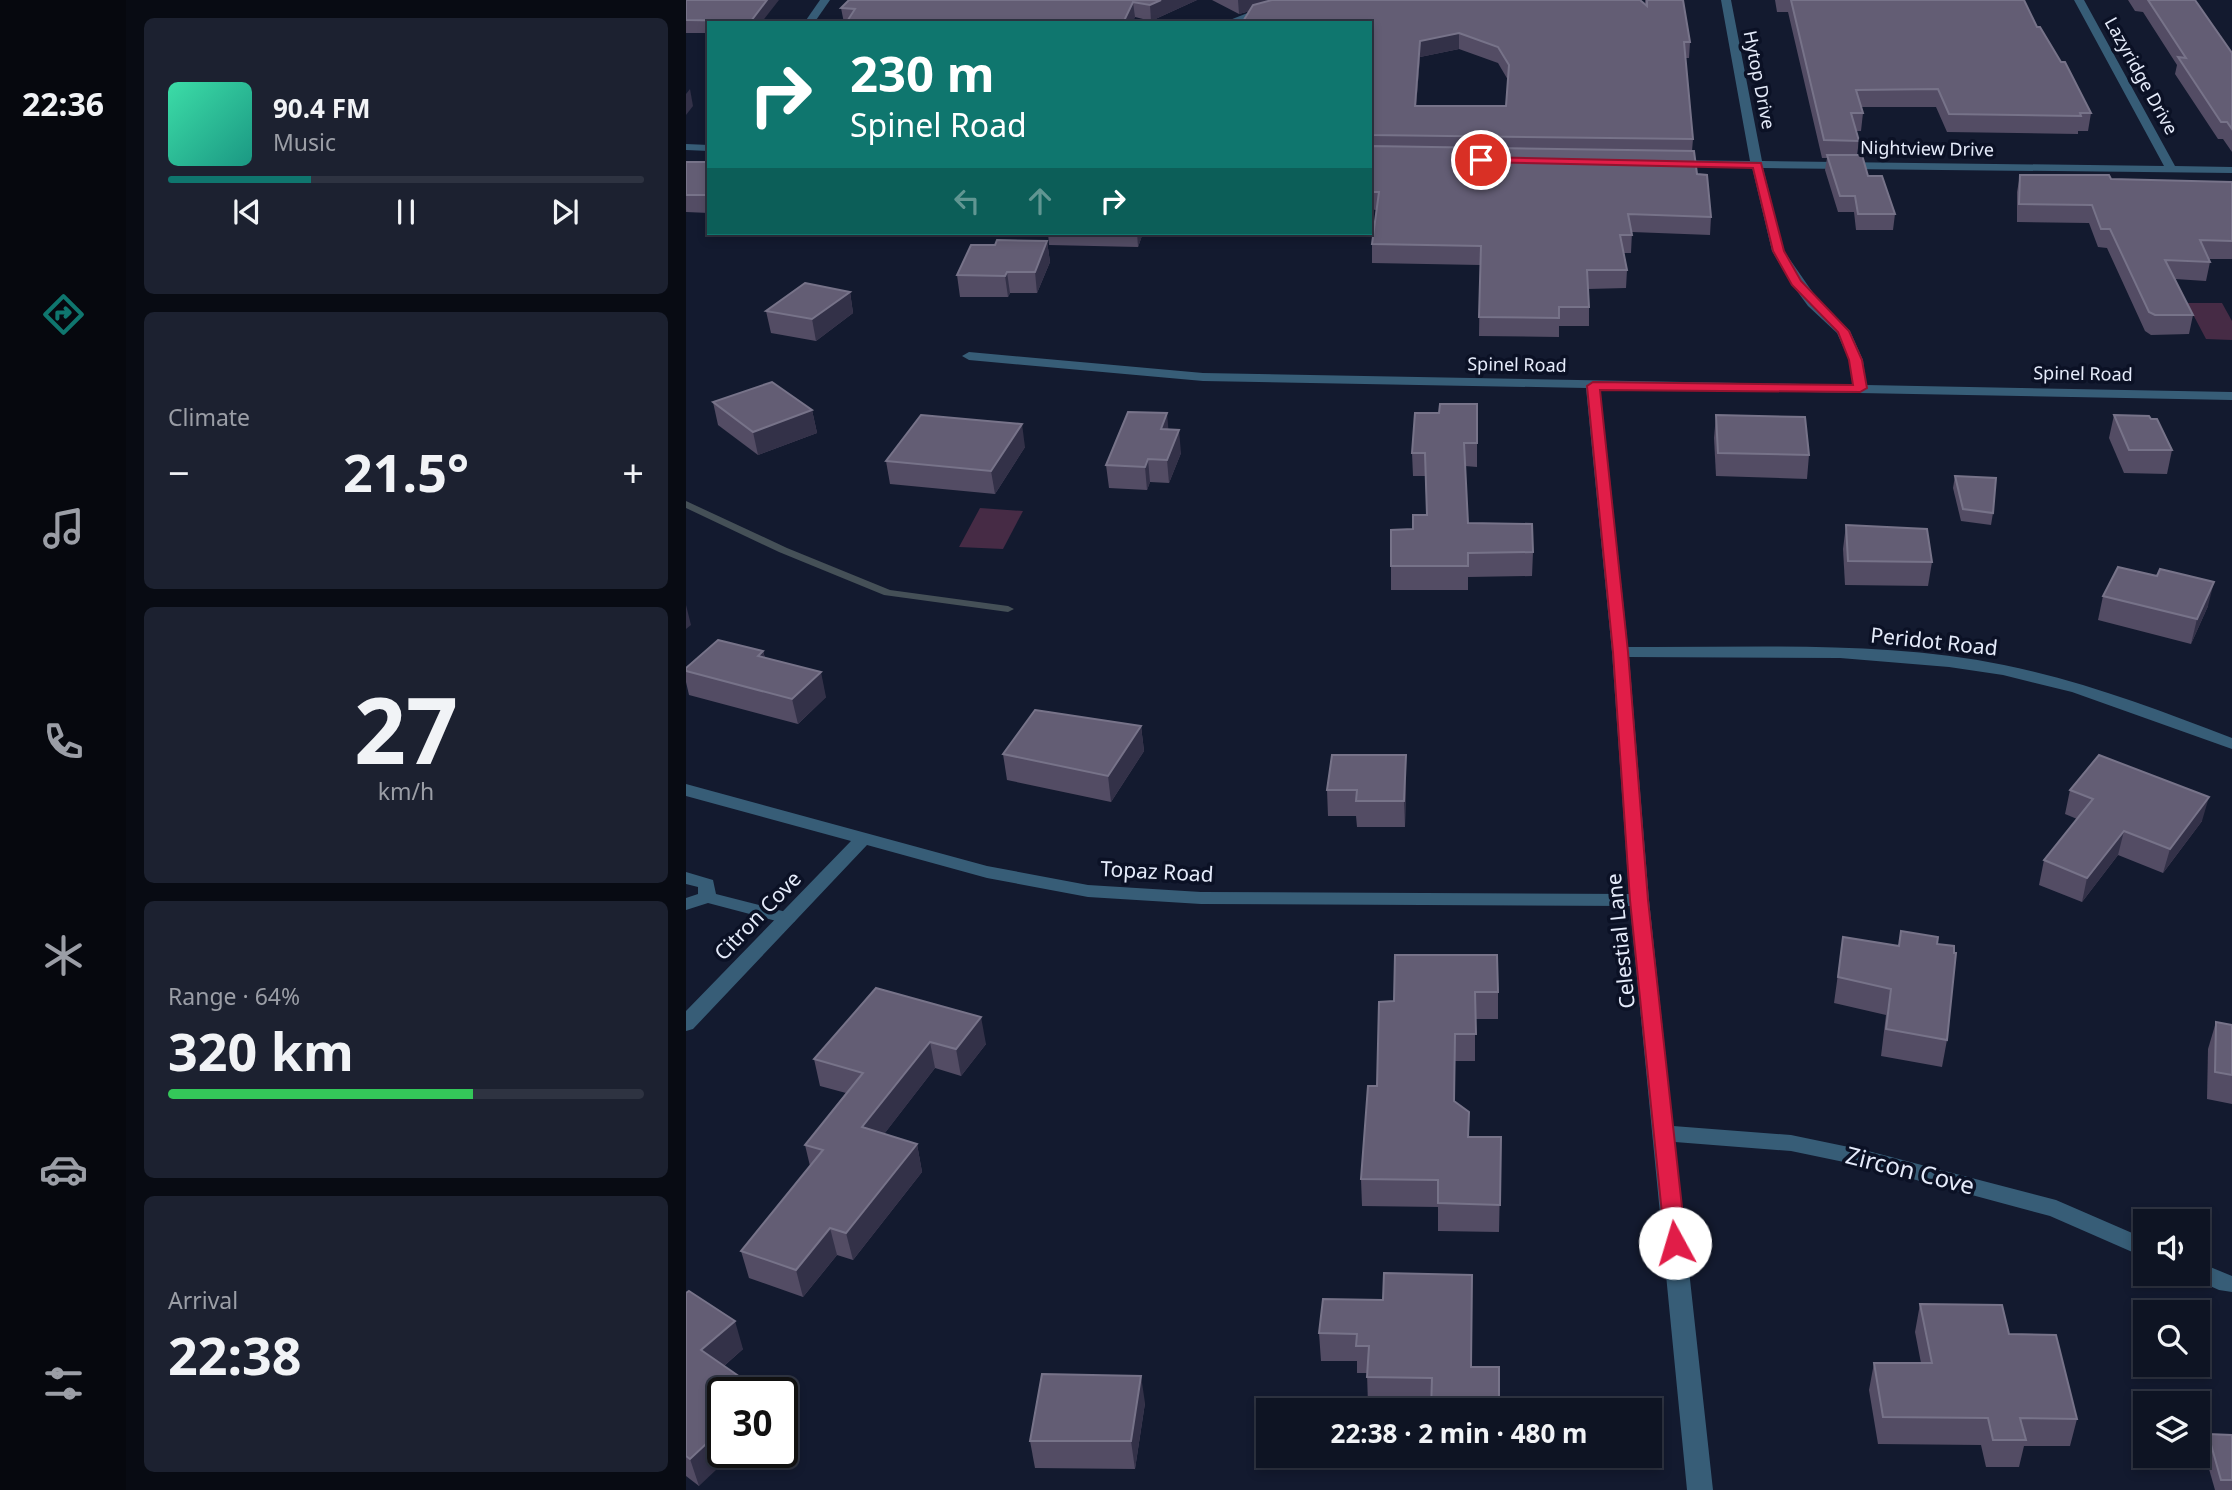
<!DOCTYPE html>
<html lang="en">
<head>
<meta charset="utf-8">
<style>
  :root { --surface:#0e1423; --page:#1c2130; --text:#f1f3f6; --muted:#9b9ea6; --line:#2e3341; --accent:#0f766e }
  body { margin:0; font-family:"Noto Sans",sans-serif; background:var(--page); color:var(--text); height:100vh; display:flex; flex-direction:column; font-size:26px; white-space:nowrap }
  * { box-sizing:border-box; margin:0 }
  p { font-size:23px; color:var(--muted) }
  .icon { flex:none; width:38px; height:38px; fill:none; stroke:currentColor; stroke-width:2; stroke-linecap:round; stroke-linejoin:round }
  .map { position:relative; flex:1; overflow:hidden }
  .sheet { display:flex; flex-direction:column; gap:18px; padding:18px; background:#080b13; width:560px }
  .sheet>* { flex:none }
  .guide { position:absolute; left:21px; top:21px; width:665px; height:214px; border-radius:0px; box-shadow:0 4px 10px #0003,0 0 0 2px var(--line); background:#0f766e; color:#fff; overflow:hidden }
  .buttons { position:absolute; left:1447px; top:1209px; display:grid; gap:14px }
  .buttons a { display:grid; place-items:center; width:77px; height:77px; border-radius:0px; background:var(--surface); box-shadow:0 4px 10px #0003,0 0 0 2px var(--line); font-size:35px }
  .speed { position:absolute; left:21px; top:1377px; display:flex; gap:14px; font-size:35px; font-weight:700; text-align:center }
  .speed>* { display:grid; place-content:center; width:91px; height:91px; border-radius:50%; background:var(--surface); box-shadow:0 4px 10px #0003,0 0 0 2px var(--line); line-height:1 }
  .speed .limit { border:4px solid #111; border-radius:10px; background:#fff; color:#111 }
  .pin { position:absolute; display:grid; place-items:center; width:60px; height:60px; color:#fff; margin:-30px; border:4px solid #fff; border-radius:50%; box-shadow:0 2px 7px #0007 }
  .me { position:absolute; width:77px; margin:-38px; rotate:354deg; stroke-linejoin:round; filter:drop-shadow(0 0 5px #0008) }
  .turn { display:flex; align-items:center; gap:24px; height:147px; padding:0 28px; font-size:32px }
  .turn .icon { width:91px; height:91px; stroke-width:2.5 }
  .turn b { display:block; font-size:49px; line-height:60px }
  .lanes { display:flex; align-items:center; height:66px; padding:0 28px; background:#0003; justify-content:center; gap:35px; direction:ltr }
  .lanes .off { opacity:.35 }
  .big { font-size:52px; font-weight:700; line-height:1.1 }
  .sheet .card { flex:1; display:flex; flex-direction:column; justify-content:center; gap:10px; min-width:0; padding:0 24px; border-radius:10px; background:var(--page) }
  .sheet .dial { align-items:center; gap:0 }
  .dial b { font-size:91px; line-height:1 }
  .song { display:flex; align-items:center; gap:21px }
  .cover { width:84px; height:84px; border-radius:10px; background:linear-gradient(135deg,hsl(160 70% 55%),hsl(170 70% 35%)) }
  .played { height:7px; border-radius:4px; background:linear-gradient(90deg,var(--accent) 30%,var(--line) 30%) }
  .keys { display:flex; justify-content:space-around; direction:ltr }
  .heat { display:flex; justify-content:space-between; align-items:center; font-size:38px; direction:ltr }
  .charge { height:10px; border-radius:5px; background:linear-gradient(90deg,#34c759 64%,var(--line) 0) }
  .trip { position:absolute; left:570px; top:1398px; width:406px; height:70px; border-radius:0px; background:var(--surface); box-shadow:0 4px 10px #0003,0 0 0 2px var(--line); font-weight:700; line-height:70px; text-align:center }
  main { display:flex; flex:1; min-height:0 }
  .tabs { display:flex; flex-direction:column; width:126px; justify-content:space-around; align-items:center; background:#06080e; color:var(--muted) }
  .tabs .icon { width:49px; height:49px }
  .tabs .on { color:var(--accent) }
  .tabs b { font-size:32px; color:var(--text) }
  .map>svg:first-child { display:block }
  .green { fill:#462b45 }
  .lines { fill:none; stroke-linecap:round; stroke-linejoin:round }
  .stream { fill:#455057; fill-rule:evenodd }
  .service { fill:#375d77; fill-rule:evenodd }
  .minor { fill:#375d77; fill-rule:evenodd }
  .wall { fill:#534c64; fill-rule:evenodd }
  .shaded-wall { fill:#333148 }
  .building { fill:#635d74; stroke:#777389; stroke-width:2; fill-rule:evenodd }
  .route { fill:#e11d48; stroke:#92132f; stroke-width:2 }
  .labels { text-anchor:middle; stroke-width:7; stroke-linejoin:round; paint-order:stroke }
  .far-street-label { font-size:18px; fill:#e5ebfa; stroke:#0b1125 }
  .street-label { font-size:21px; fill:#e5ebfa; stroke:#0b1125 }
  .near-street-label { font-size:24px; fill:#e5ebfa; stroke:#0b1125 }
</style>
</head>
<body>
<main>
<nav class="tabs">
<b>22:36</b>
<svg class="icon on" aria-label="directions" viewBox="0 0 24 24"><path d="M12 3l9 9-9 9-9-9zM9 14v-3h6M13 9l2 2-2 2"/></svg>
<svg class="icon" aria-label="music" viewBox="0 0 24 24"><path d="M9 18V5l10-2v13"/><circle cx="6" cy="18" r="3"/><circle cx="16" cy="16" r="3"/></svg>
<svg class="icon" aria-label="phone" viewBox="0 0 24 24"><path d="M5 4h4l2 5-3 2q2 4 5 5l2-3 5 2v4C11 20 4 13 5 4z"/></svg>
<svg class="icon" aria-label="climate" viewBox="0 0 24 24"><path d="M12 3v18M4 7l16 10M4 17L20 7"/></svg>
<svg class="icon" aria-label="car" viewBox="0 0 24 24"><path d="M5 17H2v-5l4-1 3-4h7l3 4 3 1v5h-3M9 17h6M6 11h13"/><circle cx="7" cy="17" r="2"/><circle cx="17" cy="17" r="2"/></svg>
<svg class="icon" aria-label="filters" viewBox="0 0 24 24"><path d="M4 7h16M4 17h16"/><circle cx="9" cy="7" r="2"/><circle cx="15" cy="17" r="2"/></svg>
</nav>
<section class="sheet">
<div class="card">
<div class="song"><i class="cover"></i><div><b>90.4 FM</b><p>Music</p></div></div>
<div class="played"></div>
<div class="keys"><svg class="icon" aria-label="previous" viewBox="0 0 24 24"><path d="M18 5L8 12l10 7zM5 5v14"/></svg><svg class="icon" aria-label="pause" viewBox="0 0 24 24"><path d="M8 5v14M16 5v14"/></svg><svg class="icon" aria-label="next" viewBox="0 0 24 24"><path d="M6 5l10 7-10 7zM19 5v14"/></svg></div>
</div>
<div class="card"><p>Climate</p>
<div class="heat"><a>−</a><b class="big">21.5°</b><a>+</a></div>
</div>
<div class="card dial"><b>27</b><p>km/h</p></div>
<div class="card"><p>Range · 64%</p><b class="big">320 km</b><div class="charge"></div></div>
<div class="card"><p>Arrival</p><b class="big">22:38</b></div>
</section>
<div class="map">
<svg width="1546" height="1490" viewBox="0 0 1546 1490">
  <rect width="100%" height="100%" fill="#131a2f"/>
  <g class="green">
    <polygon points="1501,303 1536,303 1546,321 1546,340 1520,339"/>
    <polygon points="294,508 337,511 317,549 273,547"/>
  </g>
  <g class="lines">
    <polygon class="stream" points="0,501 101,548 204,590 322,606 328,609 322,612 198,595 93,552 0,508"/>
    <polygon class="service" points="0,872 27,880 30,894 108,914 111,918 108,922 102,924 22,903 0,910 0,898 12,894 12,887 0,884"/>
    <g class="minor">
      <polygon points="134,0 144,0 128,23 118,23"/>
      <polygon points="613,0 632,0 551,23 536,23 572,9"/>
      <path d="M1035,0H1045L1076,161L1478,166L1388,0H1398L1489,166L1546,167V173L1077,168L1098,251L1132,300L1164,331L1177,360L1180,385L1546,392V400L914,388L942,647C1067,648 1195,640 1318,665C1397,681 1471,709 1546,738V749L1386,692L1317,675L1263,667L1154,658L943,657L963,900L987,1126L1105,1135L1182,1151L1370,1200L1460,1239V1258L1364,1216L1182,1167L1105,1151L989,1142L1027,1490H1001L944,906L515,904L402,897L301,878L181,845L7,1029L0,1031V1011L165,841L0,796V784L301,866L402,885L515,892L943,894L926,652L900,388L517,381L283,360L276,356L283,352L517,373L1167,385L1163,360L1151,333L1122,306L1105,283L1086,251L1066,167L985,166L979,163L985,160L1064,161Z"/>
      <polygon points="0,144 23,145 23,151 0,150"/>
      <polygon points="1512,1262 1546,1276 1546,1292 1533,1290 1504,1277 1502,1274 1512,1274"/>
    </g>
  </g>
  <g class="wall">
    <polygon points="0,0 75,23 23,23 23,33 0,33"/>
    <polygon points="511,0 465,21 449,17 446,23 158,23 155,8"/>
    <path d="M526,0H954L959,4V0H997L1004,42L1003,58H999L1007,139L1006,151L1011,174L1025,217L1024,235L946,232L945,253H937L941,270L940,288L902,289L903,307V326H873V337L793,336L794,265L686,263V244L690,210L684,209V23L564,11L553,14ZM773,49L812,63L822,80L820,106H730L734,57Z"/>
    <polygon points="1089,0 1338,0 1351,27 1405,113 1402,131 1392,131 1392,134 1261,132 1250,107 1175,107 1177,113 1175,131 1170,131 1173,141 1171,155 1182,176 1209,214 1207,230 1170,230 1168,212 1152,212 1139,170 1141,158 1136,158 1102,12 1091,12"/>
    <polygon points="1442,0 1509,0 1546,53 1546,152 1537,139 1532,139 1489,74 1491,65 1457,12 1449,11"/>
    <polygon points="0,162 23,162 23,213 0,212"/>
    <polygon points="1334,175 1425,179 1546,182 1546,259 1523,259 1524,262 1520,281 1489,279 1507,315 1503,334 1465,335 1459,331 1421,248 1412,247 1403,223 1331,222 1331,192"/>
    <polygon points="362,233 457,233 452,247 363,245"/>
    <polygon points="361,241 364,262 351,293 324,293 322,297 274,297 271,275 309,245"/>
    <polygon points="164,292 167,313 130,341 85,333 80,311"/>
    <polygon points="27,402 126,410 131,433 72,455 32,425"/>
    <polygon points="791,404 791,467 779,466 782,523 847,552 846,576 782,577 782,590 705,590 705,566 727,529 741,515 739,476 727,476 726,453 753,413"/>
    <polygon points="1030,415 1123,455 1121,479 1030,476 1028,438"/>
    <polygon points="1428,415 1486,450 1481,474 1438,473 1423,438"/>
    <polygon points="483,430 495,453 483,483 464,482 461,490 423,488 420,465"/>
    <polygon points="339,447 309,494 204,484 200,461"/>
    <polygon points="1269,476 1307,513 1305,525 1275,521 1267,488"/>
    <polygon points="1160,525 1246,562 1242,586 1159,585 1157,549"/>
    <polygon points="1417,596 1522,606 1505,644 1412,620"/>
    <polygon points="77,651 79,658 140,697 112,724 3,695 0,682 0,668"/>
    <polygon points="455,726 458,751 425,802 321,780 317,754"/>
    <polygon points="720,781 719,827 671,827 670,816 642,816 641,790"/>
    <polygon points="1384,790 1516,821 1477,873 1432,855 1396,902 1353,885 1358,860 1391,819 1379,814"/>
    <polygon points="1157,937 1213,946 1251,944 1261,1040 1256,1067 1195,1056 1200,1015 1148,1003"/>
    <polygon points="709,955 812,992 812,1019 789,1019 789,1061 769,1061 769,1101 783,1137 815,1137 813,1232 752,1231 752,1207 676,1206 675,1179 691,1086 708,1001"/>
    <polygon points="190,988 300,1044 275,1076 249,1068 198,1134 231,1144 236,1172 167,1260 151,1255 117,1297 63,1278 55,1251 124,1166 119,1145 160,1093 134,1086 128,1059"/>
    <polygon points="1530,1022 1546,1025 1546,1104 1521,1099 1522,1049"/>
    <polygon points="0,1293 57,1349 38,1366 13,1486 0,1476"/>
    <polygon points="637,1299 785,1367 745,1406 682,1405 681,1373 671,1373 671,1361 635,1361 633,1333"/>
    <polygon points="1234,1304 1323,1334 1391,1419 1384,1446 1338,1446 1333,1467 1300,1467 1295,1445 1192,1444 1183,1390 1188,1363 1235,1363 1229,1332"/>
    <polygon points="459,1403 449,1469 349,1468 344,1441"/>
    <polygon points="1522,1434 1546,1435 1546,1490 1529,1490 1517,1448"/>
  </g>
  <g class="shaded-wall">
    <polygon points="81,0 93,0 75,23 65,23 65,21"/>
    <polygon points="475,0 511,0 465,21 464,5"/>
    <polygon points="552,0 603,0 553,14"/>
    <polygon points="447,2 449,17 446,23 437,23"/>
    <polygon points="773,33 773,49 734,57 729,122 729,106 734,41"/>
    <polygon points="4,89 7,106 0,115 0,94"/>
    <polygon points="451,233 457,233 452,247"/>
    <polygon points="361,241 364,262 351,293 349,272"/>
    <polygon points="321,272 324,293 322,297 319,276"/>
    <polygon points="164,292 167,313 130,341 126,319"/>
    <polygon points="126,410 131,433 72,455 67,432"/>
    <polygon points="481,413 483,436 475,429"/>
    <polygon points="336,424 339,447 309,494 305,471"/>
    <polygon points="493,430 495,453 483,483 481,460"/>
    <polygon points="462,459 464,482 461,490 459,467"/>
    <polygon points="1528,582 1522,606 1505,644 1511,619"/>
    <polygon points="0,605 5,625 0,629"/>
    <polygon points="77,651 83,676 72,656"/>
    <polygon points="135,672 140,697 112,724 106,699"/>
    <polygon points="455,726 458,751 425,802 422,776"/>
    <polygon points="720,755 720,781 719,827 718,801"/>
    <polygon points="1523,797 1516,821 1477,873 1484,849"/>
    <polygon points="1438,831 1432,855 1396,902 1401,878"/>
    <polygon points="295,1017 300,1044 275,1076 270,1049"/>
    <polygon points="244,1042 249,1068 182,1155 176,1127"/>
    <polygon points="231,1144 236,1172 167,1260 160,1233"/>
    <polygon points="144,1228 151,1255 117,1297 110,1270"/>
    <polygon points="49,1321 57,1349 24,1378 15,1350"/>
    <polygon points="455,1376 459,1403 449,1469 445,1441"/>
    <polygon points="37,1428 37,1452 49,1452 13,1486 4,1459"/>
  </g>
  <g class="building">
    <polygon points="0,0 81,0 65,21 0,20"/>
    <polygon points="163,0 475,0 464,5 447,2 437,23 160,23 169,9 155,8"/>
    <path d="M586,0H954L961,6V0H997L1004,42H998L1007,139L684,135V23H556L567,5ZM773,33L812,47L823,65L820,106H729L734,41Z"/>
    <polygon points="1105,0 1338,0 1351,27 1354,27 1375,62 1379,62 1405,113 1394,113 1395,116 1263,114 1252,89 1170,90 1177,113 1165,113 1173,141 1138,140"/>
    <polygon points="1462,0 1509,0 1546,53 1546,129 1541,122 1535,122 1492,57 1500,58"/>
    <polygon points="684,146 1008,151 1011,174 1021,175 1025,217 942,214 946,235 934,235 941,270 901,270 903,307 873,307 873,318 793,317 795,246 686,244 693,192 684,192"/>
    <polygon points="1141,155 1176,155 1182,176 1196,176 1209,214 1172,214 1169,196 1154,196"/>
    <rect x="0" y="162" width="23" height="33"/>
    <polygon points="1334,175 1423,175 1425,179 1546,182 1546,241 1514,240 1524,262 1479,260 1507,315 1469,315 1463,312 1424,229 1415,229 1406,205 1333,204"/>
    <polygon points="311,240 361,241 349,272 321,272 319,276 271,275 285,245 309,245"/>
    <polygon points="119,283 164,292 126,319 80,311"/>
    <polygon points="86,382 126,410 67,432 27,402"/>
    <polygon points="754,404 791,404 791,443 778,443 782,523 846,524 847,552 782,553 782,566 705,566 705,530 727,529 727,515 741,515 739,453 726,453 729,413 753,413"/>
    <polygon points="442,412 481,413 475,429 493,430 481,460 462,459 459,467 420,465"/>
    <polygon points="235,415 336,424 305,471 200,461"/>
    <polygon points="1030,415 1119,417 1123,455 1032,453"/>
    <polygon points="1428,415 1463,416 1465,419 1471,419 1486,450 1443,450"/>
    <polygon points="1269,476 1310,478 1307,513 1277,509"/>
    <polygon points="1160,525 1241,529 1246,562 1162,561"/>
    <polygon points="1432,567 1471,576 1474,569 1528,582 1511,619 1417,596"/>
    <polygon points="32,640 77,651 72,656 135,672 106,699 0,671 0,668"/>
    <polygon points="349,710 455,726 422,776 317,754"/>
    <polygon points="646,755 720,755 718,801 670,801 671,790 641,790"/>
    <polygon points="1413,755 1523,797 1484,849 1438,831 1401,878 1358,860 1407,799 1384,790"/>
    <polygon points="1215,931 1252,937 1251,944 1268,946 1268,953 1270,953 1261,1040 1200,1029 1205,989 1152,977 1157,937 1213,946"/>
    <polygon points="709,955 811,955 812,992 789,992 790,1034 769,1034 768,1101 783,1112 782,1137 815,1137 814,1205 752,1203 752,1180 675,1179 682,1086 691,1086 693,1002 708,1001"/>
    <polygon points="190,988 295,1017 270,1049 244,1042 176,1127 231,1144 160,1233 144,1228 110,1270 55,1251 137,1150 119,1145 177,1073 128,1059"/>
    <polygon points="1530,1022 1546,1025 1546,1075 1529,1072"/>
    <polygon points="698,1273 786,1275 785,1367 813,1367 813,1410 745,1410 746,1378 681,1377 683,1346 670,1346 671,1334 633,1333 637,1299 697,1300"/>
    <polygon points="3,1291 49,1321 15,1350 70,1388 64,1393 37,1393 37,1418 34,1420 37,1422 37,1428 4,1459 0,1456 0,1293"/>
    <polygon points="1234,1304 1316,1305 1323,1334 1370,1335 1391,1419 1334,1418 1340,1440 1307,1440 1302,1418 1197,1417 1188,1363 1246,1363"/>
    <polygon points="356,1374 455,1376 445,1441 344,1441"/>
    <polygon points="1522,1434 1546,1435 1546,1480 1535,1480"/>
  </g>
  <polygon class="route" points="795,157 1075,163 1098,251 1115,281 1163,331 1176,360 1181,388 1174,392 914,390 942,652 962,900 1000,1243 997,1248 989,1251 982,1248 979,1243 944,900 927,652 901,386 907,382 1167,385 1163,360 1152,332 1106,285 1087,251 1067,168 791,162 791,158"/>
  <g class="labels">
    <g class="far-street-label">
      <text transform="translate(1455 76) rotate(61)" y="6">Lazyridge Drive</text>
      <text transform="translate(1073 80) rotate(79)" y="6">Hytop Drive</text>
      <text transform="translate(1241 149) rotate(1)" y="6">Nightview Drive</text>
      <text transform="translate(831 365) rotate(1)" y="6">Spinel Road</text>
      <text transform="translate(1397 374) rotate(1)" y="6">Spinel Road</text>
    </g>
    <g class="street-label">
      <text transform="translate(1248 642) rotate(6)" y="7">Peridot Road</text>
      <text transform="translate(471 872) rotate(3)" y="7">Topaz Road</text>
      <text transform="translate(72 916) rotate(-46)" y="7">Citron Cove</text>
      <text transform="translate(935 941) rotate(-96)" y="7">Celestial Lane</text>
    </g>
    <g class="near-street-label">
      <text transform="translate(1224 1171) rotate(14)" y="8">Zircon Cove</text>
    </g>
  </g>
</svg>
<div class="buttons">
<a><svg class="icon" aria-label="sound" viewBox="0 0 24 24"><path d="M4 9h4l5-4v14l-5-4H4zM17 9q2 3 0 6"/></svg></a>
<a><svg class="icon" aria-label="search" viewBox="0 0 24 24"><circle cx="10" cy="10" r="6"/><path d="M15 15l6 6"/></svg></a>
<a><svg class="icon" aria-label="layers" viewBox="0 0 24 24"><path d="M12 4l9 5-9 5-9-5zM3 14l9 5 9-5"/></svg></a>
</div>
<div class="speed"><div class="limit">30</div></div>
<div class="pin" style="left:795px;top:160px;background:#d93025"><svg class="icon" aria-label="arrive" viewBox="0 0 24 24"><path d="M6 21V4h12l-3 4 3 4H6"/></svg></div>
<svg class="me" style="left:989px;top:1243px" viewBox="-20 -20 40 40"><circle r="19" fill="#fff"/><path d="M0-13L10 11 0 6-10 11z" fill="#e11d48"/></svg>
<div class="trip">22:38 · 2 min · 480 m</div>
<div class="guide">
<div class="turn"><svg class="icon" aria-label="right" viewBox="0 0 24 24"><path d="M7 20v-9h11M14 6l5 5-5 5"/></svg><div><b>230 m</b>Spinel Road</div></div>
<div class="lanes"><svg class="icon off" aria-label="left" viewBox="0 0 24 24"><path d="M17 20v-9H6M10 6l-5 5 5 5"/></svg><svg class="icon off" aria-label="ahead" viewBox="0 0 24 24"><path d="M12 20V5M6 11l6-6 6 6"/></svg><svg class="icon" aria-label="right" viewBox="0 0 24 24"><path d="M7 20v-9h11M14 6l5 5-5 5"/></svg></div>
</div>
</div>
</main>
</body>
</html>
